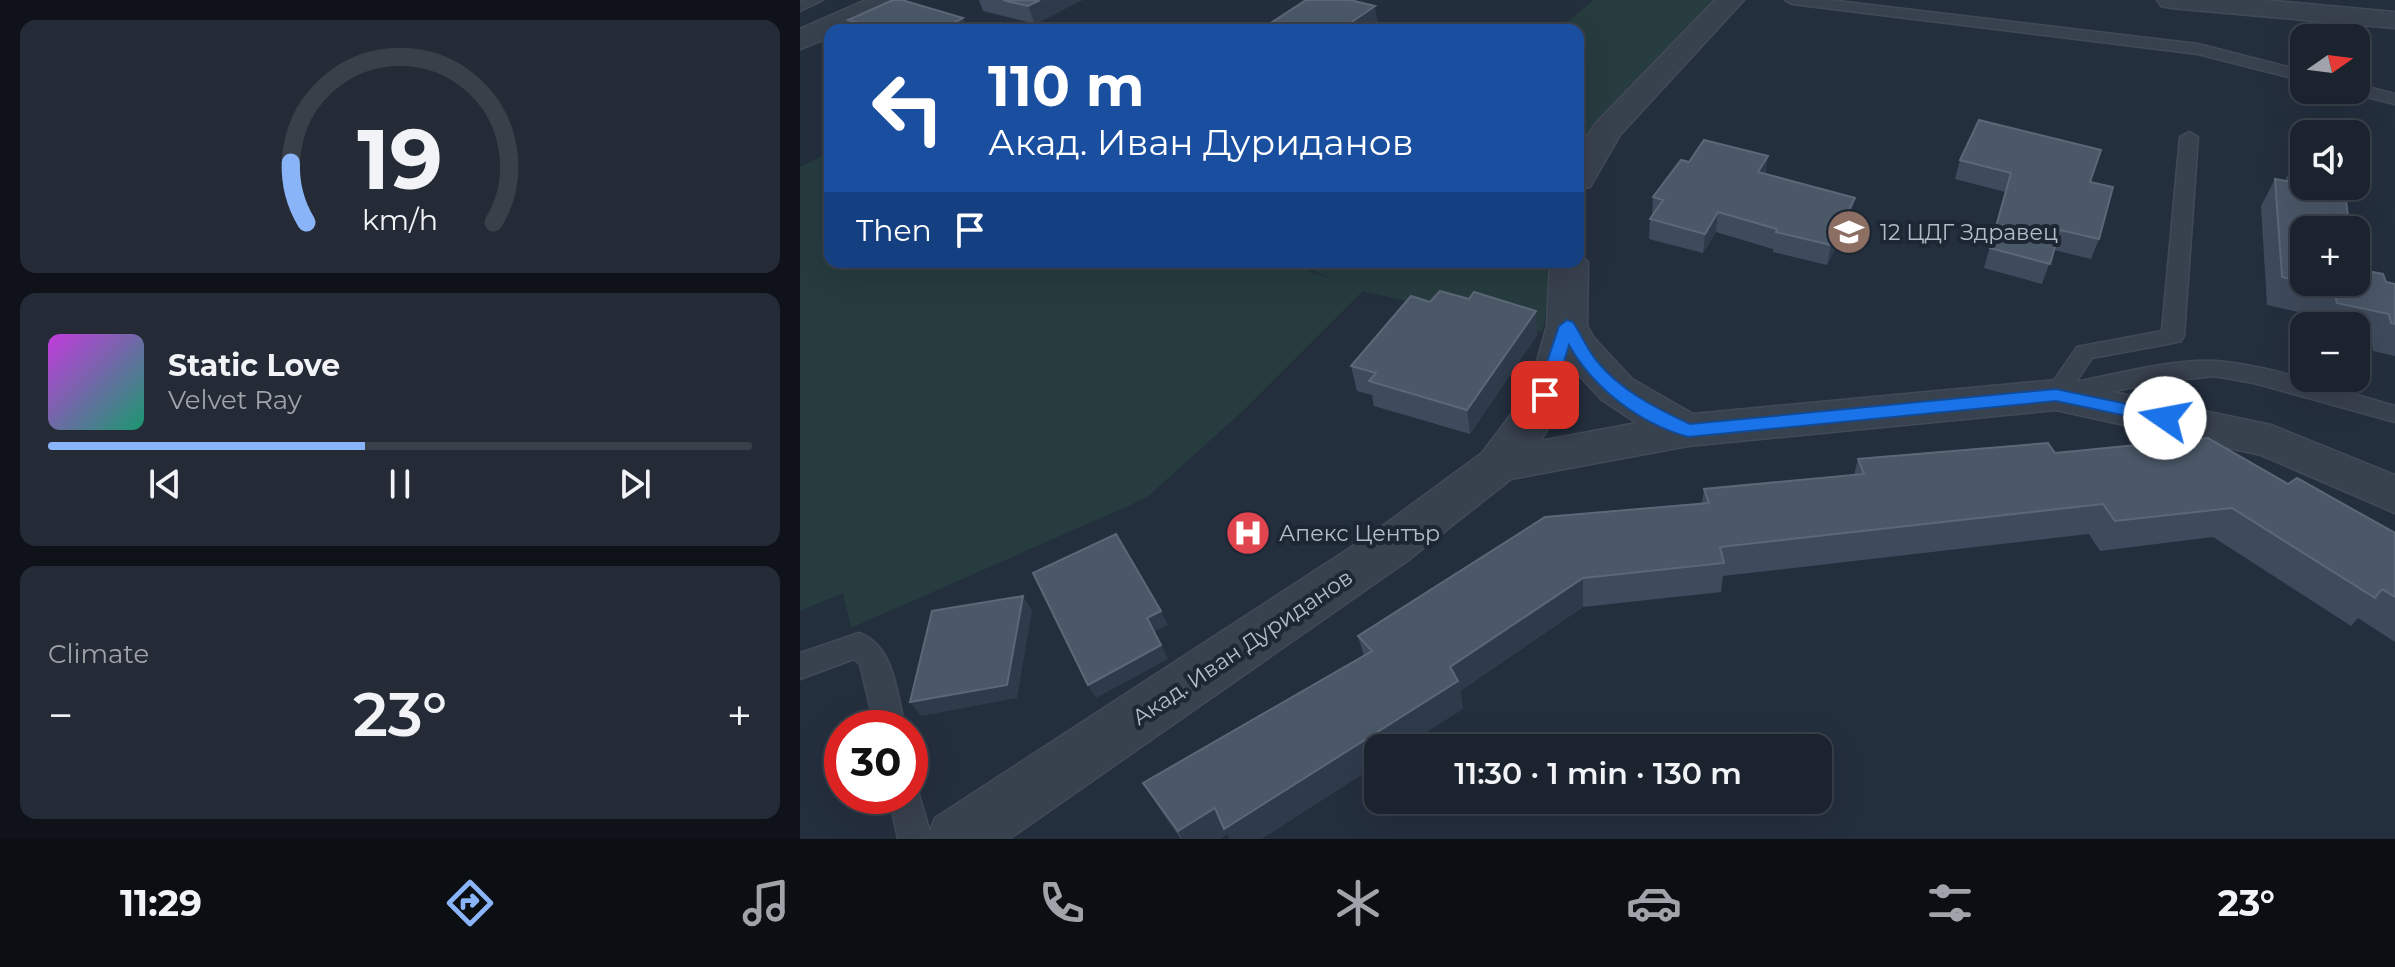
<!DOCTYPE html>
<html lang="en">
<head>
<meta charset="utf-8">
<style>
  :root { --surface:#1b232e; --page:#242b36; --text:#f1f3f6; --muted:#a0a4aa; --line:#39404a; --accent:#8ab4f8 }
  body { margin:0; font-family:Montserrat,sans-serif; background:var(--page); color:var(--text); height:100vh; display:flex; flex-direction:column; font-size:30px; white-space:nowrap }
  * { box-sizing:border-box; margin:0 }
  p { font-size:26px; color:var(--muted) }
  .icon { flex:none; width:44px; height:44px; fill:none; stroke:currentColor; stroke-width:2; stroke-linecap:round; stroke-linejoin:round }
  .map { position:relative; flex:1; overflow:hidden }
  .side { display:flex; flex-direction:column; gap:20px; padding:20px; background:#0f1319; width:800px }
  .side>* { flex:none }
  .top-card { position:absolute; left:24px; top:24px; width:760px; height:244px; border-radius:16px; box-shadow:0 8px 32px #0002,0 0 0 2px var(--line); background:#1a4fa0; color:#fff; overflow:hidden }
  .needle { width:52px; rotate:76deg }
  .controls { position:absolute; left:1490px; top:24px; display:grid; gap:16px }
  .controls a { display:grid; place-items:center; width:80px; height:80px; border-radius:16px; background:var(--surface); box-shadow:0 8px 32px #0002,0 0 0 2px var(--line); font-size:40px }
  .speed { position:absolute; left:24px; top:710px; display:flex; gap:16px; font-size:40px; font-weight:700; text-align:center }
  .speed>* { display:grid; place-content:center; width:104px; height:104px; border-radius:50%; background:var(--surface); box-shadow:0 8px 32px #0002,0 0 0 2px var(--line); line-height:1 }
  .speed .limit { border:12px solid #d22; background:#fff; color:#111 }
  .pin { position:absolute; display:grid; place-items:center; width:68px; height:68px; color:#fff; margin:-34px; border-radius:16px; box-shadow:0 4px 12px #0006 }
  .me { position:absolute; width:88px; margin:-44px; rotate:282deg; stroke-linejoin:round; filter:drop-shadow(0 0 6px #0008) }
  .turn { display:flex; align-items:center; gap:28px; height:168px; padding:0 32px; font-size:36px }
  .turn .icon { width:104px; height:104px; stroke-width:2.5 }
  .turn b { display:block; font-size:56px; line-height:68px }
  .then { display:flex; align-items:center; height:76px; padding:0 32px; background:#0003; gap:16px; font-size:30px }
  .big { font-size:60px; font-weight:600; line-height:1.1 }
  .side .card { flex:1; display:flex; flex-direction:column; justify-content:center; gap:12px; min-width:0; padding:0 28px; border-radius:16px; background:var(--page) }
  .side .dial { align-items:center; gap:0 }
  .dial svg { height:208px; overflow:visible; fill:none; stroke:var(--line); stroke-width:7; stroke-linecap:round; text-anchor:middle }
  .dial text { fill:var(--text); stroke:none }
  .song { display:flex; align-items:center; gap:24px }
  .cover { width:96px; height:96px; border-radius:12px; background:linear-gradient(135deg,hsl(290 70% 55%),hsl(160 70% 35%)) }
  .played { height:8px; border-radius:4px; background:linear-gradient(90deg,var(--accent) 45%,var(--line) 45%) }
  .keys { display:flex; justify-content:space-around; direction:ltr }
  .heat { display:flex; justify-content:space-between; align-items:center; font-size:44px; direction:ltr }
  .trip { position:absolute; left:564px; top:734px; width:468px; height:80px; border-radius:16px; background:var(--surface); box-shadow:0 8px 32px #0002,0 0 0 2px var(--line); font-weight:600; line-height:80px; text-align:center }
  .tabs { display:flex; height:128px; justify-content:space-around; align-items:center; background:#0b0e12; color:var(--muted) }
  .tabs .icon { width:56px; height:56px }
  .tabs .selected { color:var(--accent) }
  .tabs b { font-size:36px; color:var(--text) }
  main { display:flex; flex:1; min-height:0 }
  .map>svg:first-child { display:block }
  .green { fill:#263c3f }
  .lines { fill:none; stroke-linecap:round; stroke-linejoin:round }
  .service-casing { stroke:#414a57; stroke-width:3 }
  .minor-casing { stroke:#414a57; stroke-width:3 }
  .service { fill:#38414e; fill-rule:evenodd }
  .minor { fill:#38414e; fill-rule:evenodd }
  .wall { fill:#3f4b5c }
  .shaded-wall { fill:#2f3b4b }
  .building { fill:#4b5868; stroke:#5c6777; stroke-width:2 }
  .route { fill:#1a73e8; stroke:#114b97; stroke-width:2 }
  .labels { text-anchor:middle; stroke-width:8; stroke-linejoin:round; paint-order:stroke }
  .poi-label { font-size:22px; fill:#b4bcc9; stroke:#1d2633; text-anchor:start }
  .street-label { font-size:22px; fill:#b4bcc9; stroke:#1d2633 }
</style>
</head>
<body>
<main>
<section class="side">
<div class="card dial"><svg viewBox="0 0 100 80">
<path d="M14 69A42 42 0 1 1 86 69"/>
<path d="M14 69A42 42 0 0 1 8 46" stroke="#8ab4f8"/>
<text x="50" y="56" font-size="32" font-weight="700">19</text>
<text x="50" y="72" font-size="11">km/h</text>
</svg></div>
<div class="card">
<div class="song"><i class="cover"></i><div><b>Static Love</b><p>Velvet Ray</p></div></div>
<div class="played"></div>
<div class="keys"><svg class="icon" aria-label="previous" viewBox="0 0 24 24"><path d="M18 5L8 12l10 7zM5 5v14"/></svg><svg class="icon" aria-label="pause" viewBox="0 0 24 24"><path d="M8 5v14M16 5v14"/></svg><svg class="icon" aria-label="next" viewBox="0 0 24 24"><path d="M6 5l10 7-10 7zM19 5v14"/></svg></div>
</div>
<div class="card"><p>Climate</p>
<div class="heat"><a>−</a><b class="big">23°</b><a>+</a></div>
</div>
</section>
<div class="map">
<svg width="1595" height="839" viewBox="0 0 1595 839">
  <rect width="100%" height="100%" fill="#242f3e"/>
  <g class="green">
    <polygon points="794,0 913,0 787,136 778,151 778,30 757,30"/>
    <polygon points="30,152 30,262 486,262 534,280 494,262 750,262 749,303 742,332 563,291 444,410 346,498 51,628 43,593 0,611 0,167"/>
  </g>
  <g class="lines">
    <g class="service-casing">
      <g id="service">
        <polygon points="4,0 23,0 0,11 0,2"/>
        <polygon points="985,0 1029,0 1398,44 1504,71 1504,81 1398,54 992,4"/>
        <polygon points="1556,84 1595,94 1595,104 1550,93 1548,90 1556,90"/>
        <path d="M1389,132L1398,137L1384,336L1381,341L1373,343L1292,358L1276,382C1315,374 1378,358 1416,361C1472,365 1540,391 1595,406V422L1454,383L1414,376L1377,380V418L1373,424L1365,426L1357,424L1353,418L1354,383L1256,403L1248,401L1244,395L1277,347L1362,331L1380,137Z"/>
        <path d="M59,633C95,646 97,695 105,728H75L60,664L54,659L0,679V653Z"/>
        <polygon points="110,783 116,785 132,839 98,839 89,796 110,796"/>
      </g>
    </g>
    <g class="minor-casing">
      <g id="minor">
        <polygon points="66,0 102,0 98,6 45,30 30,30 30,37 0,49 0,29"/>
        <polygon points="915,0 944,0 820,135 790,187 778,190 778,151 795,124"/>
        <polygon points="1357,0 1463,0 1595,12 1595,28 1371,8 1361,6"/>
        <path d="M778,253L788,262L787,326L794,338L832,379L893,414L1256,380L1471,425L1595,475V513L1461,455L1256,410L888,446L711,479L607,561L209,839H127L135,818L573,533L682,453L716,408L733,375L747,326L750,262H778ZM776,372L802,400L837,423L740,441L756,416Z"/>
      </g>
    </g>
    <use href="#service" class="service"/>
    <use href="#minor" class="minor"/>
  </g>
  <g class="wall">
    <polygon points="179,0 282,0 235,24 183,11"/>
    <polygon points="48,20 168,30 53,30"/>
    <polygon points="1160,160 1290,182 1299,239 1291,259 1254,250 1242,284 1184,268 1205,192 1155,179"/>
    <polygon points="1491,168 1504,282 1586,282 1595,284 1595,356 1573,351 1571,341 1556,338 1556,326 1519,326 1516,316 1467,305 1461,206 1475,179 1485,181"/>
    <polygon points="966,174 1051,217 1027,265 973,252 973,249 916,232 903,253 849,239 850,219 852,216 853,197"/>
    <polygon points="737,335 670,434 574,406 572,395 557,391 551,366"/>
    <polygon points="1255,453 1488,484 1595,533 1595,642 1558,618 1551,626 1413,537 1300,551 1289,534 923,576 921,592 783,607 660,691 663,709 578,748 578,764 461,839 430,839 427,834 420,839 381,839 360,809 343,783 564,656 558,636 902,504 904,489 1054,475 1058,459"/>
  </g>
  <g class="shaded-wall">
    <polygon points="240,0 282,0 235,24 228,6"/>
    <polygon points="575,6 578,24 569,30 540,30"/>
    <polygon points="163,18 168,30 140,30"/>
    <polygon points="968,156 966,175 958,172"/>
    <polygon points="1055,198 1051,217 1027,265 1031,245"/>
    <polygon points="918,212 916,232 903,253 905,234"/>
    <polygon points="736,311 737,335 670,434 667,410"/>
    <polygon points="783,578 783,607 660,691 663,709 602,748 578,748 578,764 461,839 430,839 427,834 420,839 382,839 378,831 415,808 650,667"/>
    <polygon points="223,596 232,611 217,698 121,716 110,702"/>
    <polygon points="361,611 368,625 354,632 347,618"/>
    <polygon points="361,645 368,659 296,698 288,685"/>
  </g>
  <g class="building">
    <polygon points="93,0 102,0 163,18 140,30 82,30 48,20"/>
    <polygon points="203,0 240,0 228,6"/>
    <polygon points="506,0 550,0 575,6 540,30 460,30"/>
    <polygon points="1179,120 1301,150 1290,182 1313,187 1299,239 1260,230 1250,264 1190,248 1211,173 1160,160"/>
    <polygon points="904,140 968,156 958,172 1055,198 1031,245 976,232 977,229 918,212 905,234 850,219 863,200 853,197 881,160 889,162"/>
    <polygon points="1491,168 1504,170 1504,186 1544,186 1550,230 1504,230 1504,282 1556,282 1556,269 1583,274 1586,282 1595,284 1595,324 1591,323 1589,314 1537,303 1533,289 1482,277 1475,179 1493,182"/>
    <polygon points="640,291 669,299 674,292 736,311 667,410 569,381 576,373 551,366 611,296 630,302"/>
    <polygon points="1408,438 1488,484 1497,478 1595,533 1595,597 1582,589 1575,598 1432,508 1315,521 1303,504 920,547 924,563 783,578 650,667 658,681 424,829 415,808 378,831 343,783 572,651 558,636 745,517 909,503 904,489 1064,474 1058,459 1248,443 1255,453"/>
    <polygon points="316,534 361,611 347,618 361,645 288,685 233,573"/>
    <polygon points="223,596 207,685 110,702 132,611"/>
  </g>
  <path class="route" d="M767,320L773,322C781,334 787,349 796,360C820,390 855,408 890,424L1256,389L1365,412L1374,418L1365,424L1256,401L888,437C839,423 794,389 769,345L754,395L751,400H739L736,395L759,326Z"/>
  <defs>
    <g id="school-disc" transform="scale(2.3)"><circle r="9.5" fill="#8d6e63" stroke="#1d2633"/><path d="M0-5L7-2L0 1L-7-2ZM-4 1L0 2.5L4 1V4Q0 6-4 4Z" fill="#fff"/></g>
    <g id="hospital-disc" transform="scale(2.3)"><circle r="9.5" fill="#e0444e" stroke="#1d2633"/><path d="M-5-5h3v3.5h4V-5h3V5h-3V1.5h-4V5h-3Z" fill="#fff"/></g>
  </defs>
  <g fill-rule="evenodd">
    <use href="#school-disc" x="1049" y="232"/>
    <use href="#hospital-disc" x="448" y="533"/>
  </g>
  <g class="labels">
    <g class="poi-label">
      <text x="1080" y="240">12 ЦДГ Здравец</text>
      <text x="479" y="541">Апекс Център</text>
    </g>
    <g class="street-label">
      <text transform="translate(442 647) rotate(-34)" y="8">Акад. Иван Дуриданов</text>
    </g>
  </g>
</svg>
<div class="controls">
<a><svg class="needle" viewBox="-14 -14 28 28"><path d="M0-13l5 13h-10z" fill="#e53935"/><path d="M0 13l5-13h-10z" fill="#a0a4aa"/></svg></a>
<a><svg class="icon" aria-label="sound" viewBox="0 0 24 24"><path d="M4 9h4l5-4v14l-5-4H4zM17 9q2 3 0 6"/></svg></a>
<a>+</a>
<a>−</a>
</div>
<div class="speed"><div class="limit">30</div></div>
<div class="pin" style="left:745px;top:395px;background:#d93025"><svg class="icon" aria-label="arrive" viewBox="0 0 24 24"><path d="M6 21V4h12l-3 4 3 4H6"/></svg></div>
<svg class="me" style="left:1365px;top:418px" viewBox="-20 -20 40 40"><circle r="19" fill="#fff"/><path d="M0-13L10 11 0 6-10 11z" fill="#1a73e8"/></svg>
<div class="trip">11:30 · 1 min · 130 m</div>
<div class="top-card">
<div class="turn"><svg class="icon" aria-label="left" viewBox="0 0 24 24"><path d="M17 20v-9H6M10 6l-5 5 5 5"/></svg><div><b>110 m</b>Акад. Иван Дуриданов</div></div>
<div class="then">Then<svg class="icon" aria-label="arrive" viewBox="0 0 24 24"><path d="M6 21V4h12l-3 4 3 4H6"/></svg></div>
</div>
</div>
</main>
<nav class="tabs">
<b>11:29</b>
<svg class="icon selected" aria-label="directions" viewBox="0 0 24 24"><path d="M12 3l9 9-9 9-9-9zM9 14v-3h6M13 9l2 2-2 2"/></svg>
<svg class="icon" aria-label="music" viewBox="0 0 24 24"><path d="M9 18V5l10-2v13"/><circle cx="6" cy="18" r="3"/><circle cx="16" cy="16" r="3"/></svg>
<svg class="icon" aria-label="phone" viewBox="0 0 24 24"><path d="M5 4h4l2 5-3 2q2 4 5 5l2-3 5 2v4C11 20 4 13 5 4z"/></svg>
<svg class="icon" aria-label="climate" viewBox="0 0 24 24"><path d="M12 3v18M4 7l16 10M4 17L20 7"/></svg>
<svg class="icon" aria-label="car" viewBox="0 0 24 24"><path d="M5 17H2v-5l4-1 3-4h7l3 4 3 1v5h-3M9 17h6M6 11h13"/><circle cx="7" cy="17" r="2"/><circle cx="17" cy="17" r="2"/></svg>
<svg class="icon" aria-label="filters" viewBox="0 0 24 24"><path d="M4 7h16M4 17h16"/><circle cx="9" cy="7" r="2"/><circle cx="15" cy="17" r="2"/></svg>
<b>23°</b>
</nav>
</body>
</html>
